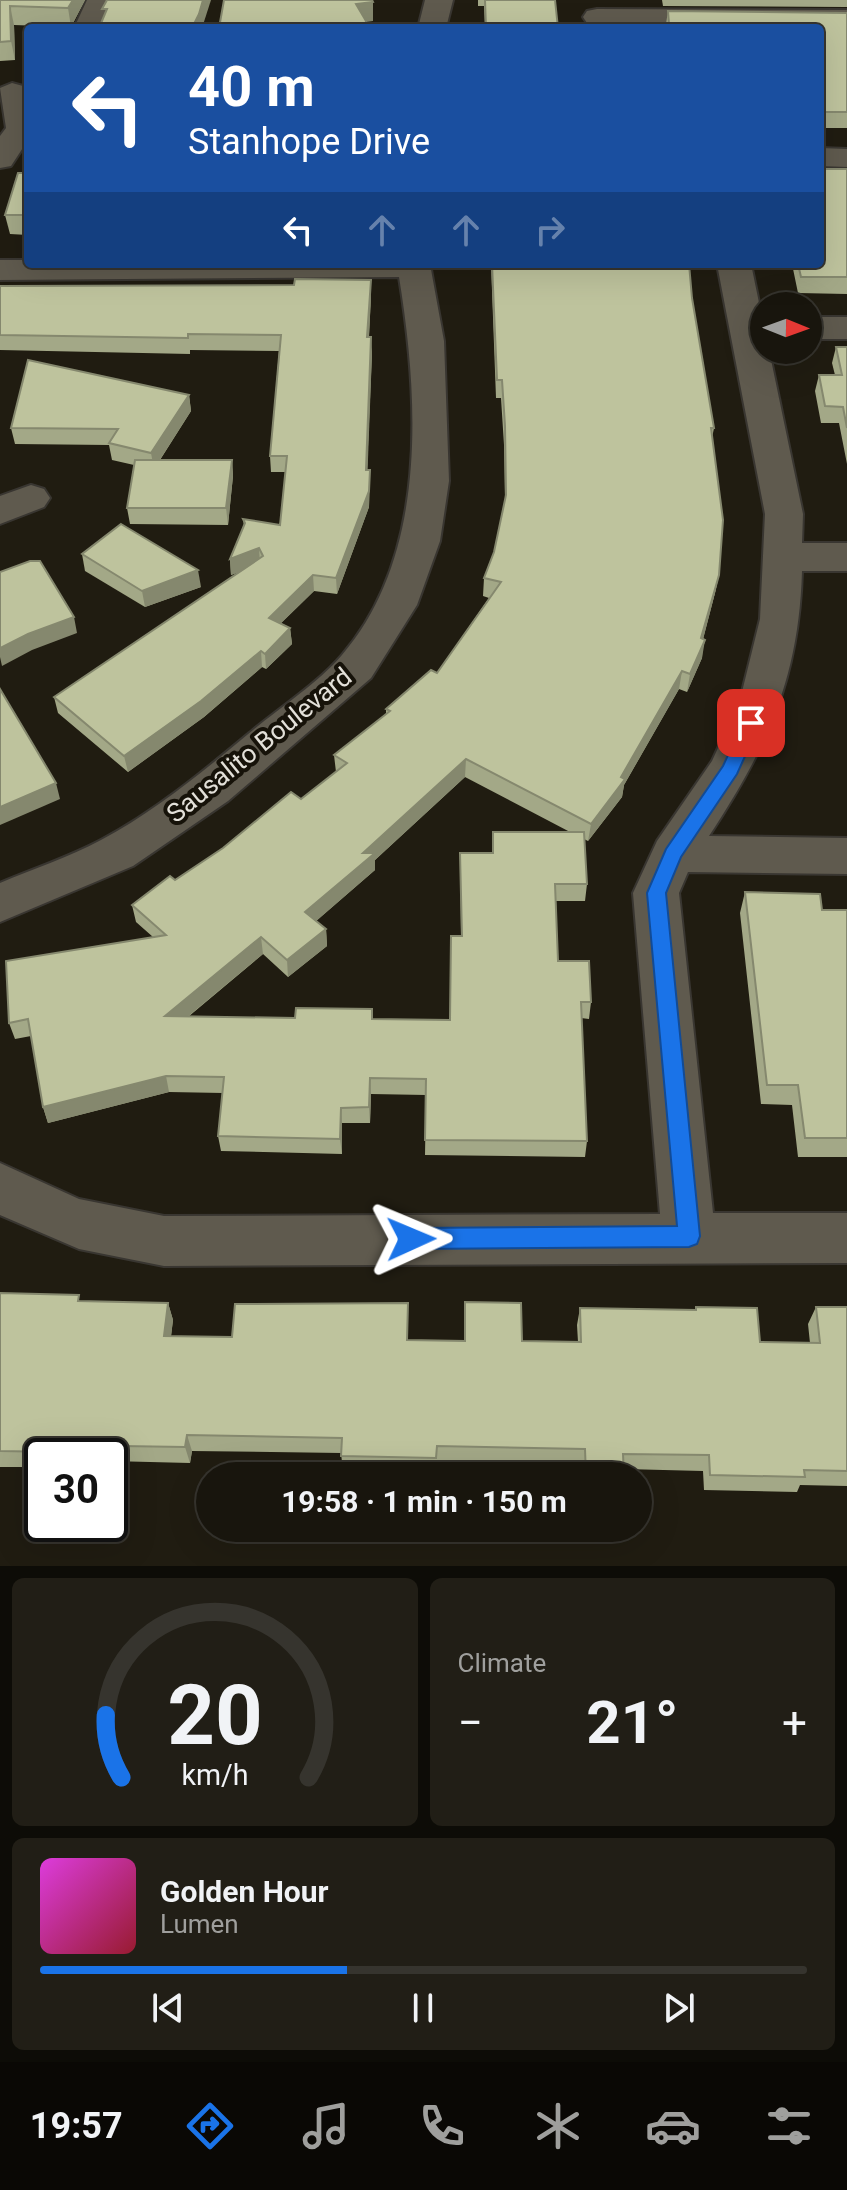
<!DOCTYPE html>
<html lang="en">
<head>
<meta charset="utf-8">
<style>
  :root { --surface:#18150d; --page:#211e16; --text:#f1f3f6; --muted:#9f9f9d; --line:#36342e; --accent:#1a73e8 }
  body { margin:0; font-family:Roboto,sans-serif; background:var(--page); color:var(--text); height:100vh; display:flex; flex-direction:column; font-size:30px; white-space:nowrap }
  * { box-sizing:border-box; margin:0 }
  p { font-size:26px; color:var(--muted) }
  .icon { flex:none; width:44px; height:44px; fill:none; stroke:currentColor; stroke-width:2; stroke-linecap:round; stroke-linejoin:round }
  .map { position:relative; height:1566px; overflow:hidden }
  .sheet { display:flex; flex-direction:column; gap:12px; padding:12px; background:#0d0c07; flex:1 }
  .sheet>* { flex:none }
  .top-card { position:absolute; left:24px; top:24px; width:800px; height:244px; border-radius:8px; box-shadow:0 8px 32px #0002,0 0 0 2px var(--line); background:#1a4fa0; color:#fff; overflow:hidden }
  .needle { width:52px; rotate:91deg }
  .buttons { position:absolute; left:750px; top:292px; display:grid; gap:16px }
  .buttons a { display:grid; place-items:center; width:72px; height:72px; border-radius:50%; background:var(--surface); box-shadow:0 8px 32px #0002,0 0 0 2px var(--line); font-size:40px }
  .speed { position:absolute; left:24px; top:1438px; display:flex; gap:16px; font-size:40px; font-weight:700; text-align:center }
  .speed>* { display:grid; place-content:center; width:104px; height:104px; border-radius:50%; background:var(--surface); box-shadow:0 8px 32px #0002,0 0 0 2px var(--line); line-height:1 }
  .speed .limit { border:4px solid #111; border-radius:12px; background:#fff; color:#111 }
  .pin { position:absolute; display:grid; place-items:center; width:68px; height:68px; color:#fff; margin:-34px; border-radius:16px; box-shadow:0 4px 12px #0006 }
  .me { position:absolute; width:88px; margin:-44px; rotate:89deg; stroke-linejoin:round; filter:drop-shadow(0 0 6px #0008) }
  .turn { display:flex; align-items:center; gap:28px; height:168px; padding:0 32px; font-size:36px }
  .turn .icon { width:104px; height:104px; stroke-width:2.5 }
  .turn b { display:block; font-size:56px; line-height:68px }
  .lanes { display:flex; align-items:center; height:76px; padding:0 32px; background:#0003; justify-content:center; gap:40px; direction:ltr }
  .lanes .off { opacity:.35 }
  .big { font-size:60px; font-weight:700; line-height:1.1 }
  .sheet .tile { flex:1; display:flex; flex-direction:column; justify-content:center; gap:12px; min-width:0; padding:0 28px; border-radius:12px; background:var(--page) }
  .sheet .dial { align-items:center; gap:0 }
  .dial svg { height:208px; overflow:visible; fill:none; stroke:var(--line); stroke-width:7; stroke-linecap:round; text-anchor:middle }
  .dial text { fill:var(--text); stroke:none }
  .song { display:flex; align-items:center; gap:24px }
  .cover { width:96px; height:96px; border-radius:12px; background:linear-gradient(135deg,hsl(300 70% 55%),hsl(350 70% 35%)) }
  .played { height:8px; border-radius:4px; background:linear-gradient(90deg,var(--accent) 40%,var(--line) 40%) }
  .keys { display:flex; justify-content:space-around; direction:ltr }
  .heat { display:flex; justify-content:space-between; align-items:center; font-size:44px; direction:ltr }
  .sheet .tiles { flex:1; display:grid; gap:12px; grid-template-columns:1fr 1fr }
  .tile:last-child { grid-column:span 2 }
  .trip { position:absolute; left:196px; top:1462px; width:456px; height:80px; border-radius:40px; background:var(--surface); box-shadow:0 8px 32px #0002,0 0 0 2px var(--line); font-weight:700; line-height:80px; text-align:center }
  .tabs { display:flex; height:128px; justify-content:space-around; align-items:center; background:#0a0805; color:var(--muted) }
  .tabs .icon { width:56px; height:56px }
  .tabs .active { color:var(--accent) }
  .tabs b { font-size:36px; color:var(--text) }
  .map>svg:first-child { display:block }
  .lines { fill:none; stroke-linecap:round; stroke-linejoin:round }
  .minor-casing { stroke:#393631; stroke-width:4 }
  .minor { fill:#5f5a4e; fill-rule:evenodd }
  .wall { fill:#a3a887; fill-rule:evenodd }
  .shaded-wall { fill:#85886e }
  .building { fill:#bec39d; stroke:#85886e; stroke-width:2 }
  .route { fill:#1a73e8; stroke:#114b97; stroke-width:2 }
  .labels { text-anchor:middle; stroke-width:8; stroke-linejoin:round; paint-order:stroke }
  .street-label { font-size:26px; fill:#e3e0d9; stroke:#161209 }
</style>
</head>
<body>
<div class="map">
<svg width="847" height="1566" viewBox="0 0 847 1566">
  <rect width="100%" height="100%" fill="#201c11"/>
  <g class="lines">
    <g class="minor-casing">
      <g id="minor">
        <polygon points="87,0 115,0 102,28 74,28"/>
        <polygon points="425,0 453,0 446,28 418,28"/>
        <polygon points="597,9 847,10 847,26 587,23 583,17 587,11"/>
        <polygon points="12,83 23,86 27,92 28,140 11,166 0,168 0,136 6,128 0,88"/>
        <polygon points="820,148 847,149 847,167 820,166"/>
        <path d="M0,260H28V264H430L444,341L449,481L440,541L417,605L371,678L228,801L133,866L0,922V883C33,869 69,857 101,840C156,811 206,769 253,730C281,707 319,682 342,655C428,555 419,399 399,277L0,280Z"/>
        <path d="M717,264H751L764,327V350H769L803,514L802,543H847V571H802C799,678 767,748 709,836L847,838V874L688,872L679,893L713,1213H847V1263L164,1266L79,1249L0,1215V1163L79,1199L164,1216L660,1214L633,893L657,841L712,761L740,700L760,619L765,514Z"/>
        <rect x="808" y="317" width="39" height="22"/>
        <polygon points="31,485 44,489 50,498 44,507 0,524 0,496"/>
      </g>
    </g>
    <use href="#minor" class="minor"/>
  </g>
  <g class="wall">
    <polygon points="0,0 85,0 71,27 14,25 15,60 0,61"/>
    <polygon points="478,0 555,0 558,28 485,28 484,6 478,6"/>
    <polygon points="662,0 847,0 847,7 663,6"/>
    <polygon points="668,11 847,13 847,128 820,128 820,28 652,28 652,24 666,24"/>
    <polygon points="847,169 847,294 798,293 792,264 820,264"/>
    <polygon points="28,173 28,235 10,234 5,215"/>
    <path d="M491,264H689L692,298L714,428L712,438L719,575L715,593L703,639L702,658L687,692L679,689L624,785L622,797L588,841L584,839L587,884L585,901H556L558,961L591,1002L589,1019L581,1018L587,1141L585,1157L425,1155L426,1095L371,1094L370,1123H342V1154L221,1151L218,1136L223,1093L169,1092L48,1123L43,1107L31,1036L15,1039L9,1023L153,937L136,922L132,905L175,880L301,799L336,772L334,755L386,714V709L437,673L489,598L483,596L484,578L494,552L505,500L504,445L501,398H496ZM465,777L570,832H493L492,853H460L461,936L450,1020L188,1017L263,954L288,977L327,946L326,929L316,921L375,870V860Z"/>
    <polygon points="0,286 371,296 369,337 372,353 367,470 370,470 369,507 337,594 314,591 281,623 290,628 292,644 266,669 262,667 204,717 128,772 58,713 54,697 242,571 231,575 230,559 244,526 243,519 280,525 286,472 271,472 270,456 279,351 190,350 190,354 0,350"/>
    <polygon points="836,347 847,347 847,464 839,423 821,423 815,391 819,375 835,375 832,363"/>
    <polygon points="189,395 191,411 160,460 232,460 233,476 228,525 130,524 127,508 134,465 112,460 109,445 15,444 11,428"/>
    <polygon points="82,554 201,587 145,607 85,571"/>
    <polygon points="745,892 822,910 847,910 847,1157 798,1157 792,1105 761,1104 740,913"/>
    <polygon points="0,1293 81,1301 168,1303 173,1320 171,1336 464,1341 465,1302 522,1341 578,1342 577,1325 580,1308 695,1310 696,1307 760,1342 810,1343 808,1324 816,1307 847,1307 847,1486 800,1485 797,1492 704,1490 703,1471 624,1469 624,1476 582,1476 581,1464 436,1461 436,1473 343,1471 341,1453 192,1451 190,1463 110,1461 110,1456 42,1456 42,1467 0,1467"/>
  </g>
  <g class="shaded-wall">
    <polygon points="73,0 85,0 71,27 68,8"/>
    <polygon points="203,0 211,0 202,28 192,28"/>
    <polygon points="373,2 373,21 366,22 365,28 356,4"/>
    <polygon points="10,6 14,25 15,60 11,41"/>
    <polygon points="320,24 320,28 291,28"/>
    <polygon points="371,280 371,296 368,353 367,337"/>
    <polygon points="371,337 372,353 367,486 366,470"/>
    <polygon points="189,395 191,411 154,469 151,453"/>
    <polygon points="232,460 233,476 228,525 226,508"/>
    <polygon points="370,470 369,507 337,594 336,578"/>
    <polygon points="259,548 260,564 231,575 230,559"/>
    <polygon points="198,570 201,587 145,607 142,591"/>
    <polygon points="313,575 314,591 271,633 269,618"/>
    <polygon points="719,575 715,593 699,655 705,640 702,658 687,692 690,674"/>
    <polygon points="74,617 77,633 32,650 2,666 0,657 0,648 28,634"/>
    <polygon points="290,628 292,644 266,669 265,654"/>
    <polygon points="261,651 262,667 204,717 128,772 124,756"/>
    <polygon points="682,671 679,689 624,785 622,797 588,841 591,824 621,777"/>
    <polygon points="466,759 465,777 375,860 375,870 307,929 305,912 363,853"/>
    <polygon points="56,783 60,799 0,825 0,807"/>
    <polygon points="326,929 327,946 288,977 287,960"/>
    <polygon points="261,937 263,954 168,1033 165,1016"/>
    <polygon points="166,1076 169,1092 48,1123 43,1107"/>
    <polygon points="370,1078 371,1094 370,1123 369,1107"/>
    <polygon points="341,1108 342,1123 342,1154 340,1139"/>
    <polygon points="168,1303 173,1320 169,1353 164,1336"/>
    <polygon points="187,1435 192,1451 190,1463 185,1447"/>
    <polygon points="57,1445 62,1456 57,1456 55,1452"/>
  </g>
  <g class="building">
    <polygon points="0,0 73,0 68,8 10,6 11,41 0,42"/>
    <polygon points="107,0 203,0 199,14 192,28 99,28 107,9 102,9"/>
    <polygon points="224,0 372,0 373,2 356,4 366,21 365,28 319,28 320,24 291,28 219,28"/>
    <polygon points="485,0 555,0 558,28 486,28"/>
    <polygon points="668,11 847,13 847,112 820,112 820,28 653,28 652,24 669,24"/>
    <polygon points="820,169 847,169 847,277 801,277 798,264 820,264"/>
    <polygon points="18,173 28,173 28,215 5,215"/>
    <polygon points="492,264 689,264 692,298 714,428 711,428 723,520 719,575 701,638 705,640 690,674 682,671 621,777 625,779 591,824 466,759 363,853 375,853 305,912 326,929 287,960 261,937 165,1016 295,1018 296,1008 372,1009 372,1019 450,1020 451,936 462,936 460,853 493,853 493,832 584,832 587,884 555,884 558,961 589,961 591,1002 581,1002 587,1141 425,1140 426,1079 370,1078 369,1107 341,1108 340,1139 218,1136 224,1077 166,1076 43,1107 28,1019 9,1023 6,961 166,935 132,905 170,876 175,880 223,848 291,792 301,799 347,763 334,755 390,711 386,709 431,670 437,673 501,582 484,578 494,552 506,495 505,426 502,380 497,380"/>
    <polygon points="295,279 371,280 367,337 371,337 366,470 370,470 369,491 336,578 313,575 269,618 290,628 265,654 261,651 201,701 124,756 54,697 263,556 259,548 230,559 245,523 243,519 280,525 287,456 270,456 281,335 188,334 188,338 0,335 0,286 294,285"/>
    <polygon points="836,347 847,347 847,428 843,407 825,406 819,375 842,375"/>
    <polygon points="28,360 189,395 151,453 109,443 118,429 11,428"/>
    <polygon points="135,460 232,460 226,508 127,508"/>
    <polygon points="121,524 198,570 142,591 82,554"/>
    <polygon points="30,561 40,561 74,617 28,634 0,648 0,572"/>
    <polygon points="0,689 56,783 0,807"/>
    <polygon points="745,892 820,894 822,910 847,910 847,1138 805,1138 798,1085 767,1085"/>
    <polygon points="0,1293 79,1295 78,1301 168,1303 164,1336 232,1337 235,1304 408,1303 407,1340 465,1341 465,1302 521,1303 522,1341 581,1342 580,1308 696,1310 696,1307 757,1308 760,1342 820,1343 816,1307 847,1307 847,1471 804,1470 805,1477 710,1475 709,1455 623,1454 624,1476 586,1476 585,1449 437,1446 436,1458 341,1456 342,1438 187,1435 185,1447 57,1445 55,1452 0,1451"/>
  </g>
  <polygon class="route" points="751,717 760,723 737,774 681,857 666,893 700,1236 697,1244 689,1247 411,1249 404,1246 400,1239 404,1231 411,1228 677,1226 647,893 666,849 723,766 745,718"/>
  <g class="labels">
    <g class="street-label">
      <text transform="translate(259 745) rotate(-39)" y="9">Sausalito Boulevard</text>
    </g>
  </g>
</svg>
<div class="buttons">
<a><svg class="needle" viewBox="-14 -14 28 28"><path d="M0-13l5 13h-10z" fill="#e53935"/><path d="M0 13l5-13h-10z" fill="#9f9f9d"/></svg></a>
</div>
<div class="speed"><div class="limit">30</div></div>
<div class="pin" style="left:751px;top:723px;background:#d93025"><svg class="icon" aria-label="arrive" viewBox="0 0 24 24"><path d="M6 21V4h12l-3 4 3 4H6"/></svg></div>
<svg class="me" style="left:411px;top:1239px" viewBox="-20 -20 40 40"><path d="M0-17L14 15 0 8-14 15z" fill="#1a73e8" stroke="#fff" stroke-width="4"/></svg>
<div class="trip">19:58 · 1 min · 150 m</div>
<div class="top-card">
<div class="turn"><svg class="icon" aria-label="left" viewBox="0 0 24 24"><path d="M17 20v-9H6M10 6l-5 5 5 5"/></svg><div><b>40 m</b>Stanhope Drive</div></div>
<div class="lanes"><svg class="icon" aria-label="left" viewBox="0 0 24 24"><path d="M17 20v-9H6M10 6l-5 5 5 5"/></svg><svg class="icon off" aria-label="ahead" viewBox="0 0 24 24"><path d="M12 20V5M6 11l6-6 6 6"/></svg><svg class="icon off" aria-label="ahead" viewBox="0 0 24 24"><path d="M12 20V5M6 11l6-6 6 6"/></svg><svg class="icon off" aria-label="right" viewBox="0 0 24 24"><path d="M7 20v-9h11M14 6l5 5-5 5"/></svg></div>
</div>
</div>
<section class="sheet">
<div class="tiles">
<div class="tile dial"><svg viewBox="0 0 100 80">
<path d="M14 69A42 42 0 1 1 86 69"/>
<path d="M14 69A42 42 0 0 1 8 45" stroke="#1a73e8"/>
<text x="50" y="56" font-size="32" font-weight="700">20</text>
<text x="50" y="72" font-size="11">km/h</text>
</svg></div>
<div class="tile"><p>Climate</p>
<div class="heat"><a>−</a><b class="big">21°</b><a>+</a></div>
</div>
<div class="tile">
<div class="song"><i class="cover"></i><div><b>Golden Hour</b><p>Lumen</p></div></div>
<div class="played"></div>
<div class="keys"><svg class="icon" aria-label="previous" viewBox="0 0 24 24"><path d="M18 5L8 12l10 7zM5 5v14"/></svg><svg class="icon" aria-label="pause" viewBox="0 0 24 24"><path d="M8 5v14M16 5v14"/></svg><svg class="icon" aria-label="next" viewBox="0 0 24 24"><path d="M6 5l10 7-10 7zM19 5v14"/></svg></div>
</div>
</div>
</section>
<nav class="tabs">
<b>19:57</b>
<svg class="icon active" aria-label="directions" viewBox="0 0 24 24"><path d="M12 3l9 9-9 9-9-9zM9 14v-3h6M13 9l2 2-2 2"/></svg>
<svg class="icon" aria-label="music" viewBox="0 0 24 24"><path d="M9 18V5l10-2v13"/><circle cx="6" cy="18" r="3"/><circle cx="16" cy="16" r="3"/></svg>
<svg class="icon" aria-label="phone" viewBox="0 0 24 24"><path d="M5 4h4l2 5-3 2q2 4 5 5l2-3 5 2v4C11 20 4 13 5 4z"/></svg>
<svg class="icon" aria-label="climate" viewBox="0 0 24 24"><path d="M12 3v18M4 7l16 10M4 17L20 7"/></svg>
<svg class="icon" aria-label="car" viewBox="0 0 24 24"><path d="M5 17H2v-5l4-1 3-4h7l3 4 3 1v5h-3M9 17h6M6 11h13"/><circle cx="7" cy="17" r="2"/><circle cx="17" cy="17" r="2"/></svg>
<svg class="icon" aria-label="filters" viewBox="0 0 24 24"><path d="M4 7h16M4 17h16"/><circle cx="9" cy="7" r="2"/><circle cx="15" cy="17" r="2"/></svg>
</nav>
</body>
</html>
